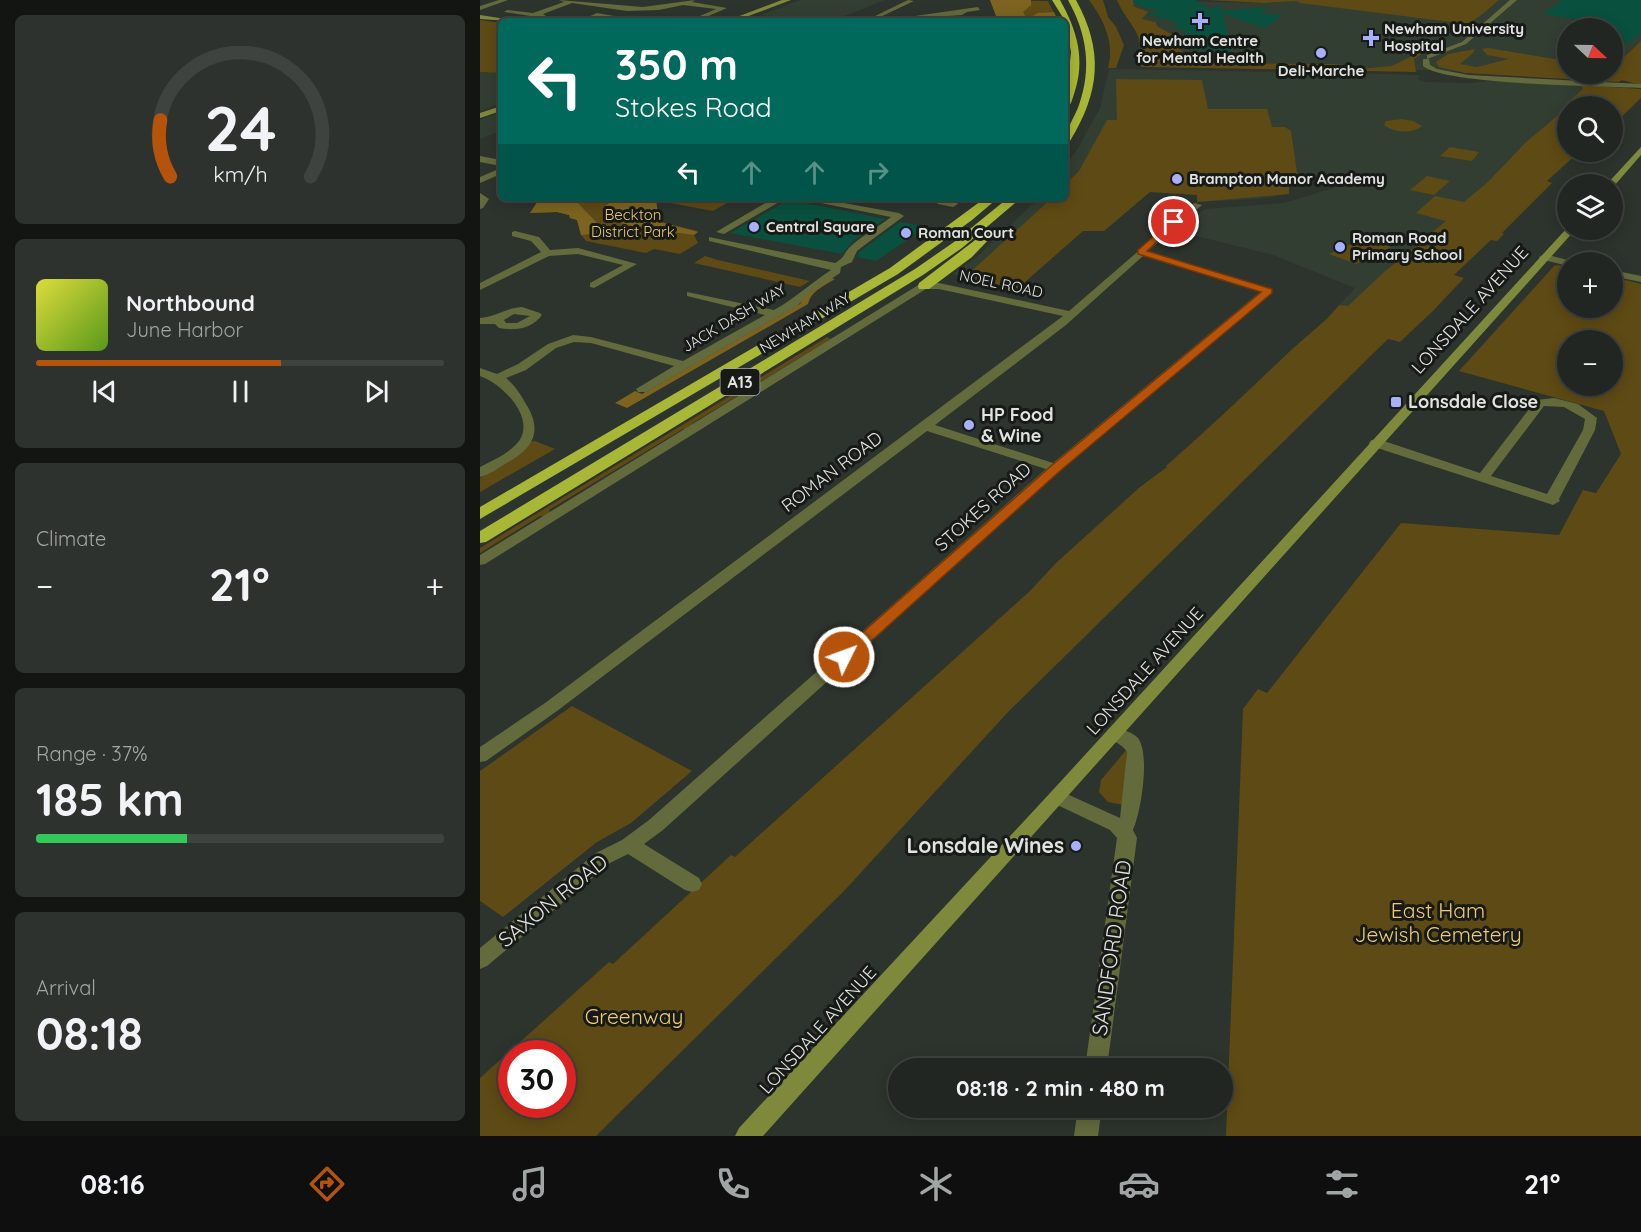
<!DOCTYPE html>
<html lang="en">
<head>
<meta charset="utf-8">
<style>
  :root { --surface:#222622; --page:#2e322f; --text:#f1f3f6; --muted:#a2a5a5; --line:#3f4340; --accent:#b45309 }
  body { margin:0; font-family:Quicksand,sans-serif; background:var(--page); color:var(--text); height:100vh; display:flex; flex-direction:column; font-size:22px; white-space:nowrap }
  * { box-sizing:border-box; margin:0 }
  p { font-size:20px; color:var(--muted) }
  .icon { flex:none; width:33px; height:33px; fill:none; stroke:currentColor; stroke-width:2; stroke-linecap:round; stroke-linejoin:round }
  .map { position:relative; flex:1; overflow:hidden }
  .panel { display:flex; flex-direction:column; gap:15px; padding:15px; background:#131513; width:480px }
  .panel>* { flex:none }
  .guide { position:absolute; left:18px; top:18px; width:570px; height:183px; border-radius:9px; box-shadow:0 3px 15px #0003,0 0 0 2px var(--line); background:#00695c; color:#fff; overflow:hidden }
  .needle { width:39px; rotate:112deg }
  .buttons { position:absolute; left:1077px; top:18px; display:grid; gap:12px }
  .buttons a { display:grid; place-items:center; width:66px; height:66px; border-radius:50%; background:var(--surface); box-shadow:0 3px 15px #0003,0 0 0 2px var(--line); font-size:30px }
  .speed { position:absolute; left:18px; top:1040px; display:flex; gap:12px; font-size:30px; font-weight:700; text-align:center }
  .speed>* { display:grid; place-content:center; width:78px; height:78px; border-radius:50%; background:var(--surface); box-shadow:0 3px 15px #0003,0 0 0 2px var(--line); line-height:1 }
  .speed .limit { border:9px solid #d22; background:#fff; color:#111 }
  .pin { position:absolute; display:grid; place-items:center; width:51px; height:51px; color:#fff; margin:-26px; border:3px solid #fff; border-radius:50%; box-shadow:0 2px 6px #0007 }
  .me { position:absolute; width:66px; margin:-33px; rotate:48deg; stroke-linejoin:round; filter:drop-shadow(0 0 4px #0008) }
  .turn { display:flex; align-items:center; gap:21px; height:126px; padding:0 18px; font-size:27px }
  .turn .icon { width:78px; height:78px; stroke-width:2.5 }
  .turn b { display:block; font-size:42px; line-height:51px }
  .lanes { display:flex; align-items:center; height:57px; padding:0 18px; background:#0003; justify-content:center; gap:30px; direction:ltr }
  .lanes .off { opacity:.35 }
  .big { font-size:45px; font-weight:700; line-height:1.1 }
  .panel .widget { flex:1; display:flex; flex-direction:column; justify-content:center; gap:9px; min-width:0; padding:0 21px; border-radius:9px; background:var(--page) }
  .panel .dial { align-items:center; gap:0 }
  .dial svg { height:156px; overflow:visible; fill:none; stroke:var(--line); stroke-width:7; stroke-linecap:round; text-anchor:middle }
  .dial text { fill:var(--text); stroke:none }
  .song { display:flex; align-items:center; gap:18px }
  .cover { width:72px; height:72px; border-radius:9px; background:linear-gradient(135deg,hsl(60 70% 55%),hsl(90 70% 35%)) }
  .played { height:6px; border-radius:3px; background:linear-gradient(90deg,var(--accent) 60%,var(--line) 60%) }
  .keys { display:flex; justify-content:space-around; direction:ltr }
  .heat { display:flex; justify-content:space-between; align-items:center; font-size:33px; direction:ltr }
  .charge { height:9px; border-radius:4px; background:linear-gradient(90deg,#34c759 37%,var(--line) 0) }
  .trip { position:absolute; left:408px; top:1058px; width:345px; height:60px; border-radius:30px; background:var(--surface); box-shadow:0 3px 15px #0003,0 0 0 2px var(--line); font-weight:700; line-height:60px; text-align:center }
  .tabs { display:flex; height:96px; justify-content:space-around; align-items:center; background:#0e0f0e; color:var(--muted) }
  .tabs .icon { width:42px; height:42px }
  .tabs .active { color:var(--accent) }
  .tabs b { font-size:27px; color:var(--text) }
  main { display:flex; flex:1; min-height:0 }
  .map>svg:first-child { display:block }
  .built { fill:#333e32 }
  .green { fill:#5e4a14; fill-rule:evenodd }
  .forest { fill:#7c6420 }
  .building { fill:#0a503e }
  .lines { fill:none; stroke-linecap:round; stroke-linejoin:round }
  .street { fill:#636a3c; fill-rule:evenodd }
  .secondary { fill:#7f893c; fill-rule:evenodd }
  .highway { fill:#a8b735; fill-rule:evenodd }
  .route { fill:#b45309; stroke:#753606; stroke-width:1.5 }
  .poi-dot { fill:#a8b0fc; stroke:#171a17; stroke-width:2 }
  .labels { text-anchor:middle; stroke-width:6; stroke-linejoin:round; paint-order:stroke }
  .far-poi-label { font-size:15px; font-weight:bold; fill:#e0e3df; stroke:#171a17; text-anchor:start }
  .far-park-label { font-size:15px; fill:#efcb6d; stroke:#171a17 }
  .far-street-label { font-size:15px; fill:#e0e3df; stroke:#171a17 }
  .shield { fill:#171a17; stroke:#a4a7a3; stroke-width:1.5 }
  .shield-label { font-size:16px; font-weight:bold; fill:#e0e3df }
  .street-label { font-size:18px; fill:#e0e3df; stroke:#171a17 }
  .poi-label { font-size:18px; font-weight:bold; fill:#e0e3df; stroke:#171a17; text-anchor:start }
  .near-poi-label { font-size:21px; font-weight:bold; fill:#e0e3df; stroke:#171a17; text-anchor:end }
  .near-street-label { font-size:21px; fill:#e0e3df; stroke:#171a17 }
  .near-park-label { font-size:21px; fill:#efcb6d; stroke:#171a17 }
</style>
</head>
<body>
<main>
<section class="panel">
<div class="widget dial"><svg viewBox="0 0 100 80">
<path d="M14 69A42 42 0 1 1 86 69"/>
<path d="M14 69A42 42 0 0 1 9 40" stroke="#b45309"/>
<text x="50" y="56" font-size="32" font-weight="700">24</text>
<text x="50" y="72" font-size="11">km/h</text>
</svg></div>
<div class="widget">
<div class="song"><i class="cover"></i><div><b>Northbound</b><p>June Harbor</p></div></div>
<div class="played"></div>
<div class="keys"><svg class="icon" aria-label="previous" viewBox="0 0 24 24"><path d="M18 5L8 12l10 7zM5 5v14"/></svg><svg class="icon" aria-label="pause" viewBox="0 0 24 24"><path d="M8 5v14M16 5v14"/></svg><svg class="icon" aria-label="next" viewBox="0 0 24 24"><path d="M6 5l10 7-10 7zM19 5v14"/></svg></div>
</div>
<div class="widget"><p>Climate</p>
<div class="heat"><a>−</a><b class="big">21°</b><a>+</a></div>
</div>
<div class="widget"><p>Range · 37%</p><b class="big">185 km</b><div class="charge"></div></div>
<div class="widget"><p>Arrival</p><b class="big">08:18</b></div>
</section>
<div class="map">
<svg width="1161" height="1136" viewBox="0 0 1161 1136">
  <rect width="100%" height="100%" fill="#2d332d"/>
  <g class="built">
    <polygon points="320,0 405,0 352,21 322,21 281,15"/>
    <polygon points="657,0 783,3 821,0 1161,0 1161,41 1133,66 1132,28 1088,28 1088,74 1062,77 954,70 909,70 853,64 715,63 702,51 693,35 677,26 676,22 661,19 667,12 652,6"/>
    <polygon points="629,69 909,74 938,75 940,77 937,79 945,82 990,83 1019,80 1132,87 1112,106 1088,106 1087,130 890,313 859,305 875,288 793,255 696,231 725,209 804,203 860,186 832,179 810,179 809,194 777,199 717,202 717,195 670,192 624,231 603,231 537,289 473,274 497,257 559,198 585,198 585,165 597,150 620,108"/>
    <polygon points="0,72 21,73 21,103 0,111"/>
    <polygon points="21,112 21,131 0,139 0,120"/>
  </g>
  <g class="green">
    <polygon points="510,0 568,1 578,21 518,21"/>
    <path d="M609,0H623L628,17L636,27L644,45L636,68H628C635,43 624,20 609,0Z"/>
    <path d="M637,0H657L653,6L668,12L662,19L676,22L677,26L693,35L702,51L715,63L853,64L890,68L912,66L940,52L943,53L934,59L936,72L663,67L658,65C668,34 648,26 637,0Z"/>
    <path d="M728,0H1019C1008,9 999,18 987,24L820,3L817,1L783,3Z"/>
    <polygon points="0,20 21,23 21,73 0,72"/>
    <polygon points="1161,41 1161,85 1142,80 1139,82 985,73 959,67 956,62 968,54 995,49 993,53 980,64 997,67 1029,59 1007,55 1002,49 1008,48 1087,61 1088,74 1132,74 1133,67"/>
    <polygon points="636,79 722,80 728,109 787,109 792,127 805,127 811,131 818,179 809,179 809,194 717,202 717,195 670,192 624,231 603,231 537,289 485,277 572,198 585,198 585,185 599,171 627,120 637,120"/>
    <polygon points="1101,85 1161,89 1161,98 1133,125 1132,106 1088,106 1090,104 1087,103 1103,89"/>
    <path d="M1088,107V152H1099L1067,181L1072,183L1022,233L1024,234L1017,241L1011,240L974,275L984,278L953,311L920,342L908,339L529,711L364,891L116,1136H0V1078L129,962L133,964L251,855L255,857L550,591L576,563L660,487L687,467L686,466C728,429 770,389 809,352C826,336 845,323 859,305L868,306L903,273L966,221L936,213L955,196L984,202L1009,181L1046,142ZM32,1053H82V1104H32Z"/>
    <path d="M922,119L933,121L942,126C932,135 913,132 904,125L906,121Z"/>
    <polygon points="970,147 999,152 992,161 960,156"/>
    <polygon points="947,176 970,181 954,195 930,190"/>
    <polygon points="60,198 181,198 176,201 180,222 218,231 214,235 218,243 200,254 174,249 166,253 106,241 101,235 97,220 90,218 89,215 77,212 50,213"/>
    <polygon points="199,198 256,198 233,211 191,203"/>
    <polygon points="884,238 911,247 876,264 849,254"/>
    <polygon points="225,256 238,260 330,281 320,287 214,263"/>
    <path d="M1077,265L1087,267L1088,308H1132L1133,277L1161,284V1136H746L763,709L778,689L787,693L921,523L1079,535L1103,490L1116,493L1141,454L1124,411L979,371L1074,266ZM1088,340H1132V386H1088Z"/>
    <polygon points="347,337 351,339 213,423 209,430 203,429 69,510 71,513 65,517 60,516 0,553 0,548"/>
    <polygon points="55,441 75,449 0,492 0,478 27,462 51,442"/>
    <polygon points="92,706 212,771 151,823 117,842 23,917 0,901 0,771"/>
    <polygon points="647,749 644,805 628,802 619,792 621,780"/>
  </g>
  <g class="forest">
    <polygon points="510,0 551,0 551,5 543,12 547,19 558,13 574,12 578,21 518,21"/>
    <polygon points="60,198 91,198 96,201 120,226 120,233 101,235 97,220 90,218 89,215 77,212 50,213"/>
    <polygon points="136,198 181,198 176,201 180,222 218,232 214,235 155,227 138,222 125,206"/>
    <path d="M351,278L355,279C344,286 331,291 328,304L147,408L135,403L155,391L162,394L320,304L325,296Z"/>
  </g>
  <g class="building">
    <polygon points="653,0 715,0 730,9 741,5 742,11 788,7 781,13 803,15 785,28 743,14 752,51 708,49 714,36 704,36 706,31 692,27 700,24 691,22 694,21 667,15 680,12 653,3"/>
    <polygon points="1083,0 1161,0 1161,33 1149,43 1132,41 1132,28 1090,28 1101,20 1063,14"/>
    <polygon points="308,200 366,211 405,219 374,240 362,254 250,233"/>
    <polygon points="420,222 446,227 396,261 377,257 379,252"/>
  </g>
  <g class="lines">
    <g class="street">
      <polygon points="19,0 28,0 0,10 0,6"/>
      <polygon points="79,0 163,7 215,0 212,2 247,8 217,21 208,21 236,9 203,5 179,10 147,11 92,3 63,14 66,16 63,18 24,12 27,10 53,13 84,2"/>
      <polygon points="428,0 434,1 398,18 393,17"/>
      <polygon points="1030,0 1037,0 986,44 947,59 947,55 982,42"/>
      <polygon points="498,7 500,10 487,12 482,15 438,18 435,16"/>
      <path d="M117,13L140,17C132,21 121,16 111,19L113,21L101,20Z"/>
      <path d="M943,59H949L950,65L957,69L989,75L1161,84V88C1123,86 965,85 943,66Z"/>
      <polygon points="0,156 21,160 21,166 0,162"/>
      <polygon points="21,168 21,174 0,183 0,177"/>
      <polygon points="0,193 9,199 3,208 0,209"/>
      <polygon points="294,198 306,198 244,234 236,232"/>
      <path d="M316,198H336L419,213L424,216L382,247L377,251L372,262L361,267L360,273L330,293L317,306L166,392H158L156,389L194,366L111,343L94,342L76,348L46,370L26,378C35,385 41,395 46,404C64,433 52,449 25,464C17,469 9,475 0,477V467C13,460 30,453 39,441C56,417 21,383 0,376V368L17,374L38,364L68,344L93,335L111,337L203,361L285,315L207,296V292L294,310C314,299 331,283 351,270L229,241V237L355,263C366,257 363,253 371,246C383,235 398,227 411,217Z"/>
      <polygon points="461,199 476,202 478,204 473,207 458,204 456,202"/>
      <path d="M714,203L722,205L668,251L792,289V293L580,471L183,830L164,844L219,878L222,884L219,890L212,892L205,890L148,854L130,863L7,966L0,969V948L116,853L142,840L169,820L566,469L447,431L77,711L6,761L0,762V747L65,703L583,316L459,289H446L5,564L0,565V555L440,284L459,283L589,311ZM663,256L780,292L573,463L455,425L586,325Z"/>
      <polygon points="35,231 59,237 70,250 98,248 157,264 114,288 110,287 110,283 143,265 98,254 69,256 0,290 0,283 61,252 51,241 32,236 32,232"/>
      <polygon points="1064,254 1092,261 1093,262 1088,262 1088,266 1060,259 1059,257"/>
      <polygon points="1132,270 1161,276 1161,282 1132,276"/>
      <path d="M42,307L60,313L62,315C52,329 35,331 19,328L15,324H0V318C15,317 26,308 42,307ZM34,314L50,316L37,323H26L24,320Z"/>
      <path d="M1074,398L1098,404L1117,418L1115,430L1079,499L1080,501L1073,505L891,446L889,443L891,440H901L1000,473L1056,400ZM1064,406L1084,407L1105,419L1103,430L1067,494L1011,476Z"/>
      <path d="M635,727C642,729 651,732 657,737C671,751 661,813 653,830L657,838L627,1068H605L637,838L630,830L571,802L569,797L571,792L578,790L640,818L647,752C642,743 631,742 626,733L629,729Z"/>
      <polygon points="598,1107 622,1107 618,1136 594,1136"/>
    </g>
    <g class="secondary">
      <polygon points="302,0 311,0 255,21 246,21"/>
      <polygon points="0,15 26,19 29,21 0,19"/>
      <polygon points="21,106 21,111 0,118 0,113"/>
      <polygon points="1161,147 1161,155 1134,186 1127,184"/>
      <polygon points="1087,228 1095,230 283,1136 255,1136 259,1128 571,792"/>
    </g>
    <g class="highway">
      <path d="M572,0H580C597,30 606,60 594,94C592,100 591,106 585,109L591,52L585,21Z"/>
      <path d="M588,0H596C624,51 620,92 590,141L585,144C585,129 594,119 599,105C612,68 607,34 588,0Z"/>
      <polygon points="505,198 518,198 492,220 418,274 0,519 0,507 410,268"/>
      <polygon points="528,198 541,198 482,248 443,275 6,542 0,543 0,531 435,269 474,242"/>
      <polygon points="507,231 513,235 492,257 449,289 439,289 438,286 439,283"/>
    </g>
  </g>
  <polygon class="route" points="691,221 699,222 667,251 792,289 792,293 580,471 369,661 358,661 356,657 358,654 571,466 781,292 658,254 658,250"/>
  <g class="poi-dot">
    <path d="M717 12h6v6h6v6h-6v6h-6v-6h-6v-6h6z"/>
    <path d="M888 29h6v6h6v6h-6v6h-6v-6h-6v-6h6z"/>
    <circle cx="841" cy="53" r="6"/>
    <circle cx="697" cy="179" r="6"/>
    <circle cx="274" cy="227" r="6"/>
    <circle cx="426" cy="233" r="6"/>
    <circle cx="860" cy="247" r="6"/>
    <rect x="910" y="396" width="12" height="12" rx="3"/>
    <circle cx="489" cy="425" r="6"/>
    <circle cx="596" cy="846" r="6"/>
  </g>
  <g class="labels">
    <g class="far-poi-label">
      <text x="904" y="34">Newham University<tspan x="904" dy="17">Hospital</tspan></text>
      <text x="720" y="46" text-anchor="middle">Newham Centre<tspan x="720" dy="17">for Mental Health</tspan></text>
      <text x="841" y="76" text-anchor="middle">Deli-Marche</text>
      <text x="709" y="184">Brampton Manor Academy</text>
      <text x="286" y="232">Central Square</text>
      <text x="438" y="238">Roman Court</text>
      <text x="872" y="243">Roman Road<tspan x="872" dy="17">Primary School</tspan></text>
    </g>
    <g class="far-park-label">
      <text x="153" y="220">Beckton<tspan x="153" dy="17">District Park</tspan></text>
    </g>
    <g class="far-street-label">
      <text transform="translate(521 284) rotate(12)" y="5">NOEL ROAD</text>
      <text transform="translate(254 318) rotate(-31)" y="5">JACK DASH WAY</text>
      <text transform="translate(325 323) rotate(-31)" y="5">NEWHAM WAY</text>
    </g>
    <rect class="shield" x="240.5" y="369" width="39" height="26" rx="4.5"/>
    <g class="shield-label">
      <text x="260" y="388">A13</text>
    </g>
    <g class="street-label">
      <text transform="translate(990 310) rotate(-48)" y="6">LONSDALE AVENUE</text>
      <text transform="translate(352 472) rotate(-37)" y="6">ROMAN ROAD</text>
      <text transform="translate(503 507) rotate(-42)" y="6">STOKES ROAD</text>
      <text transform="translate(665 671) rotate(-48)" y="6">LONSDALE AVENUE</text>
      <text transform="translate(338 1030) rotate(-48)" y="6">LONSDALE AVENUE</text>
    </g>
    <g class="poi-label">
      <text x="928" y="408">Lonsdale Close</text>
      <text x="501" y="421">HP Food<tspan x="501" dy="21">&amp; Wine</tspan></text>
    </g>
    <g class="near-poi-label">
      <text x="584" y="853">Lonsdale Wines</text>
    </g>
    <g class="near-street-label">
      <text transform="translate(73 901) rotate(-39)" y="7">SAXON ROAD</text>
      <text transform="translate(632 948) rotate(-82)" y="7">SANDFORD ROAD</text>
    </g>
    <g class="near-park-label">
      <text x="958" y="918">East Ham<tspan x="958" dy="24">Jewish Cemetery</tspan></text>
      <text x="154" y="1024">Greenway</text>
    </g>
  </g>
</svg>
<div class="buttons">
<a><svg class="needle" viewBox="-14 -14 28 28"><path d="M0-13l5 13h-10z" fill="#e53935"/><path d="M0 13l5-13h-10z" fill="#a2a5a5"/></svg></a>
<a><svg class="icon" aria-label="search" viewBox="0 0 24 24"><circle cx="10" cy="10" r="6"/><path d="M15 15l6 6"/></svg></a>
<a><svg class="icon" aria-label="layers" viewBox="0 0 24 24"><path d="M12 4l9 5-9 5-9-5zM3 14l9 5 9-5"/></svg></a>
<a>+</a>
<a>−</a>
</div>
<div class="speed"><div class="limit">30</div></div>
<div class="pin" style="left:694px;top:222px;background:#d93025"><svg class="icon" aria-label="arrive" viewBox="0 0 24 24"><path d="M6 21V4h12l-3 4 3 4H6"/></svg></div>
<svg class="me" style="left:364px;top:657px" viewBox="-20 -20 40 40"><circle r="17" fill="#b45309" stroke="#fff" stroke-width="3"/><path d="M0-11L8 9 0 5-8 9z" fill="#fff"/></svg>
<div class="trip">08:18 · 2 min · 480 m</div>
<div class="guide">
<div class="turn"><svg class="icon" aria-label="left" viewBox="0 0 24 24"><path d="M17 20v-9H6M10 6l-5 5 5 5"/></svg><div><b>350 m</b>Stokes Road</div></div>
<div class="lanes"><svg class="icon" aria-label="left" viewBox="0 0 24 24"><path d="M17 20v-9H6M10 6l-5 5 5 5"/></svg><svg class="icon off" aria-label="ahead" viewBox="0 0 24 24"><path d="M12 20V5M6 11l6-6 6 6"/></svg><svg class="icon off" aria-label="ahead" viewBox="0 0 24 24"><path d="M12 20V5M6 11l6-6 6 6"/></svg><svg class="icon off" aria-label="right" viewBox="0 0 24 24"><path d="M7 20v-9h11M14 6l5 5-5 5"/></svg></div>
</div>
</div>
</main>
<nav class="tabs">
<b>08:16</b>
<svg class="icon active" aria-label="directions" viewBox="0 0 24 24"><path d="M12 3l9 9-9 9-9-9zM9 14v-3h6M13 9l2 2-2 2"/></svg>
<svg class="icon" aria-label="music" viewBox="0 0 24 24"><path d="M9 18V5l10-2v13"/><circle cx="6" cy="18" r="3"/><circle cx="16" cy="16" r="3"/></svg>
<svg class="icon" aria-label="phone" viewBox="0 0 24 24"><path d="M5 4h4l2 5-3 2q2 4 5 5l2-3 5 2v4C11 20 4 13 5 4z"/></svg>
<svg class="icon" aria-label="climate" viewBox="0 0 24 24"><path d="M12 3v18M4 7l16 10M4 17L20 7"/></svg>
<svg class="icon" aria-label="car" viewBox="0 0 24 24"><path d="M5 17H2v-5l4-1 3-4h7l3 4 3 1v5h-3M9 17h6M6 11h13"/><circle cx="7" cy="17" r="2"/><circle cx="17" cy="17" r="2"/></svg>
<svg class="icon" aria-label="filters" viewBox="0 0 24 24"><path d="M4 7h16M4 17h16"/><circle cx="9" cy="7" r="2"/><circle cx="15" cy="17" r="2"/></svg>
<b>21°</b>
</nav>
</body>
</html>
